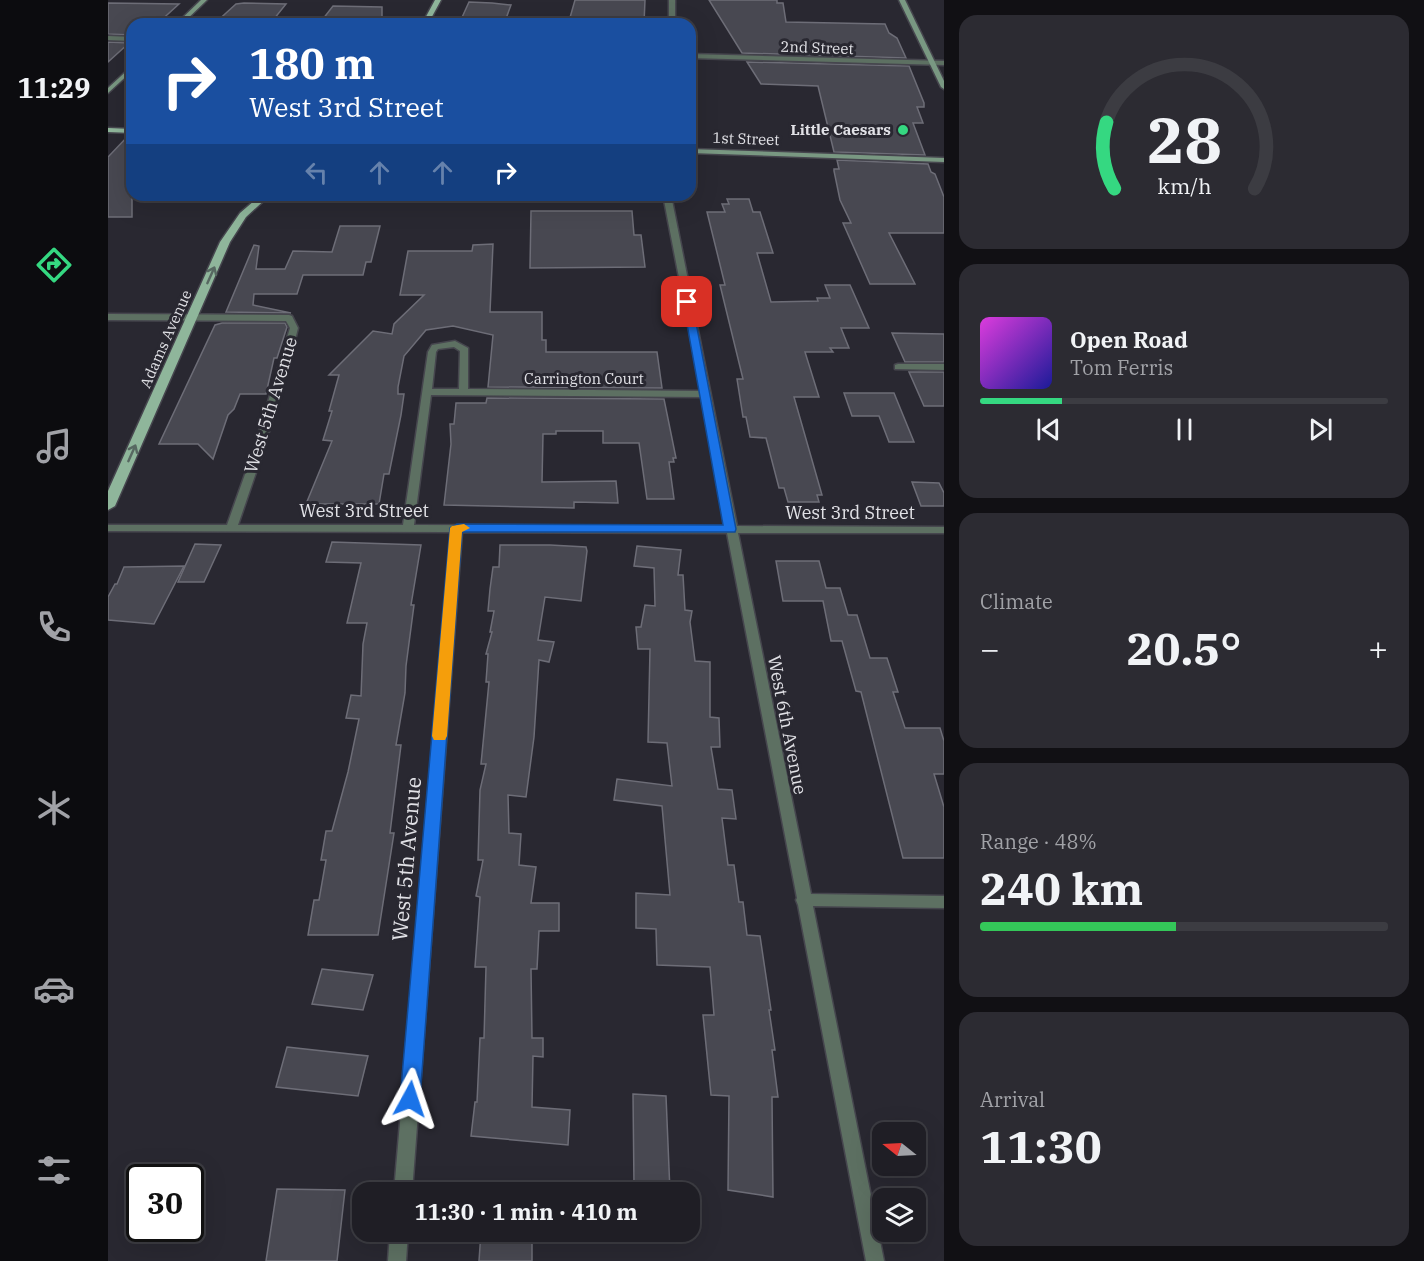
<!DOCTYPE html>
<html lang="en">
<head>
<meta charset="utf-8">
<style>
  :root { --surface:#1f1e25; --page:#2c2b32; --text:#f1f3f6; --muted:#a1a2a7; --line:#3c3c42; --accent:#35d881 }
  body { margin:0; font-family:"IBM Plex Serif",serif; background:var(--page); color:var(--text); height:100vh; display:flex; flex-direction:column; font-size:22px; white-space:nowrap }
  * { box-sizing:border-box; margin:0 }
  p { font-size:20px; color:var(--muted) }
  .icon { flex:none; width:33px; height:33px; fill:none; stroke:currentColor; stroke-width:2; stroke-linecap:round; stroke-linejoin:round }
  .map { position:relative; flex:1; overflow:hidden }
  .sheet { display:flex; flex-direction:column; gap:15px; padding:15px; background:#111014; width:480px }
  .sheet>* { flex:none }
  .guide { position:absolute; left:18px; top:18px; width:570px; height:183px; border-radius:18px; box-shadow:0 6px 24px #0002,0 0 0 2px var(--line); background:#1a4fa0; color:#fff; overflow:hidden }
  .needle { width:39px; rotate:288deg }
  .fabs { position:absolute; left:764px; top:1122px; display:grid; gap:12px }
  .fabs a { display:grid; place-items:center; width:54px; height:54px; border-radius:12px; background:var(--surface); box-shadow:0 6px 24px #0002,0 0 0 2px var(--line); font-size:30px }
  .speed { position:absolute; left:18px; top:1164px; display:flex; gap:12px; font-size:30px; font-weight:700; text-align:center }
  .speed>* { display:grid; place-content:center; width:78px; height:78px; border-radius:50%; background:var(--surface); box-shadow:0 6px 24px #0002,0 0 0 2px var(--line); line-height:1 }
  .speed .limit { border:3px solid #111; border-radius:9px; background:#fff; color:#111 }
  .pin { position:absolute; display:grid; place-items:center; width:51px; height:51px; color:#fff; margin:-26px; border-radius:12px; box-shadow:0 3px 9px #0006 }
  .me { position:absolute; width:66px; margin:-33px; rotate:5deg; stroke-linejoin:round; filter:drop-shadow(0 0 4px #0008) }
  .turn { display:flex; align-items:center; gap:21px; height:126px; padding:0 24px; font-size:27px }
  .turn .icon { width:78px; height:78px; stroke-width:2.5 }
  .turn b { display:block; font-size:42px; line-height:51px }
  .lanes { display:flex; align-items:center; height:57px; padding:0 24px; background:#0003; justify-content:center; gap:30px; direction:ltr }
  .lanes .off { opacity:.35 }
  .big { font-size:45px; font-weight:700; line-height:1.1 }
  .sheet .card { flex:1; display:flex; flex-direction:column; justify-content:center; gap:9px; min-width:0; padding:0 21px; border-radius:18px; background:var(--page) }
  .sheet .dial { align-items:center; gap:0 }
  .dial svg { height:156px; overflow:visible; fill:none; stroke:var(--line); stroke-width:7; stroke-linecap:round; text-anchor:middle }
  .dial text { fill:var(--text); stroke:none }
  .song { display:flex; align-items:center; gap:18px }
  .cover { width:72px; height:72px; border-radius:9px; background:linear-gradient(135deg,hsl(300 70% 55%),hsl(240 70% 35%)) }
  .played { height:6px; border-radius:3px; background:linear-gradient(90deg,var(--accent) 20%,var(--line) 20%) }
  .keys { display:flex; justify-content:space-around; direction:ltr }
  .heat { display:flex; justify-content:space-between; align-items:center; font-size:33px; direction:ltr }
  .charge { height:9px; border-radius:4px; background:linear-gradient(90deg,#34c759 48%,var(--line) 0) }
  .trip { position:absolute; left:244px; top:1182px; width:348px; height:60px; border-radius:18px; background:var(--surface); box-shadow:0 6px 24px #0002,0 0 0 2px var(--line); font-weight:700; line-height:60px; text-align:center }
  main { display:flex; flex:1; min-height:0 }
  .tab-bar { display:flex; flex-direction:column; width:108px; justify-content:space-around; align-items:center; background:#0c0c0f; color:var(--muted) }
  .tab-bar .icon { width:42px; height:42px }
  .tab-bar .selected { color:var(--accent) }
  .tab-bar b { font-size:27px; color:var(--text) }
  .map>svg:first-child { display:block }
  .building { fill:#484851; stroke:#6d6d77; stroke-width:1.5 }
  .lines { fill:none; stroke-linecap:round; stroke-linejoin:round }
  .street-casing { stroke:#46464e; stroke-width:3 }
  .secondary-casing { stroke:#46464e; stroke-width:3 }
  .primary-casing { stroke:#46464e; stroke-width:3 }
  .street { fill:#5d7062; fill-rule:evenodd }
  .secondary { fill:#799882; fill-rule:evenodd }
  .primary { fill:#8fb69b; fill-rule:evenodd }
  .oneway { stroke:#576861 }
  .route { fill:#1a73e8; stroke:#114b97; stroke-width:1.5 }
  .slow { fill:#f59e0b }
  .poi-dot { fill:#35d881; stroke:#292831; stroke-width:2 }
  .labels { text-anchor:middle; stroke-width:6; stroke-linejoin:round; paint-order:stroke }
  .far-street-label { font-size:15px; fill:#e1e1e6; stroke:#292831 }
  .far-poi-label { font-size:15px; font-weight:bold; fill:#e1e1e6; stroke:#292831; text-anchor:end }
  .street-label { font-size:18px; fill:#e1e1e6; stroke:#292831 }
  .near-street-label { font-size:21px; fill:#e1e1e6; stroke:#292831 }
</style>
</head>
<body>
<main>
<nav class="tab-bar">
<b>11:29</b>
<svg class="icon selected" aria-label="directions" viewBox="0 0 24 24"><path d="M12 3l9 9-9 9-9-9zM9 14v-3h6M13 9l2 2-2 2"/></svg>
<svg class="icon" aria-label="music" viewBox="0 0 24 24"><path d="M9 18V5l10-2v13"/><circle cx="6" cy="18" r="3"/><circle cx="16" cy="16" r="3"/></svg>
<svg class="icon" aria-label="phone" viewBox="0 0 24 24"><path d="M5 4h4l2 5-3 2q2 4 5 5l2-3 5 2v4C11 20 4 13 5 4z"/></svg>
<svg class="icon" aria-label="climate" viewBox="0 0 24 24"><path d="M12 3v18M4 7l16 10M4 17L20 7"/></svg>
<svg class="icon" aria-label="car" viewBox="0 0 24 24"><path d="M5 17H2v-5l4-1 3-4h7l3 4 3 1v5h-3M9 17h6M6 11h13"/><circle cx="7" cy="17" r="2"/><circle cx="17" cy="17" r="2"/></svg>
<svg class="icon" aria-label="filters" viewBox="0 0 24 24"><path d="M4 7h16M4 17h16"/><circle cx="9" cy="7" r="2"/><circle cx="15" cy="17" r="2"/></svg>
</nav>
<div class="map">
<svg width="836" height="1261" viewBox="0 0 836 1261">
  <rect width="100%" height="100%" fill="#292831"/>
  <g class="building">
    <polygon points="467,0 537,0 536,24 461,21"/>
    <polygon points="601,0 669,0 669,3 675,3 678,22 777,24 781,33 789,38 798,58 634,53"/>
    <polygon points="361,2 384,3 403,5 396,24 351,24"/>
    <polygon points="0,3 71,4 49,24 24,24 24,35 0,34"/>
    <polygon points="128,4 136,3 178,4 162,24 106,24"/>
    <polygon points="225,6 274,7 274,24 211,24"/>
    <polygon points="0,42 21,43 0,62"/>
    <polygon points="639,62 801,66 816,103 816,107 809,107 815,123 805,123 817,155 726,152 710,86 653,84"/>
    <polygon points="21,135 24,135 24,217 0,217 0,157"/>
    <polygon points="729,160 820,164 823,172 827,174 836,197 836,233 781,233 807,284 762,284 735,223 743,223 732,200 726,171 726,169 731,169"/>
    <polygon points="619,199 641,199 645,212 652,212 665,253 649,253 663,302 710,301 709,298 722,298 717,285 742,285 761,328 733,328 741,348 722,348 725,352 697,352 711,397 686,397 714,495 709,495 711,502 680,502 676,488 671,488 658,438 642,437 638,417 635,417 629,379 635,379 612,285 617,285 599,212 617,212 614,204 621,204"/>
    <polygon points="423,211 524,211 526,235 533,235 537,267 422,268"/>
    <polygon points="232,226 272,226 263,262 258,262 255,275 195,275 189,294 146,294 145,305 183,313 118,312 146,245 151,246 148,269 177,269 185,251 224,252"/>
    <polygon points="385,244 382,312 434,312 434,340 438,340 438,352 549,352 554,388 380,387 385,335 345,326 318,330 296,356 290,387 290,394 296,394 293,415 281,474 276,474 271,504 198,504 224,441 215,440 224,411 221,411 231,375 221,375 265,331 284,334 286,324 316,295 292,295 300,251 364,251 365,245"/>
    <polygon points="114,323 177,323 179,327 169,358 166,358 158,394 132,394 126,409 120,415 105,459 90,444 51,444 107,325"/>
    <polygon points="784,333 836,334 836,362 797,362"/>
    <polygon points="801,372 836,372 836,406 816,406"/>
    <polygon points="736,393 786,393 806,442 781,442 771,416 744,416"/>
    <polygon points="379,398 556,399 568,458 565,458 566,462 561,462 566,499 539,499 531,443 495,443 495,431 448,431 448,434 435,434 434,482 508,481 510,503 466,502 466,508 336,505 343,444 342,424 346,424 348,403 378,403"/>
    <polygon points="804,482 831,483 836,493 836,506 813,506"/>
    <polygon points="224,542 313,545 303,605 306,605 298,666 297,693 288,745 293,745 282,833 286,833 270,935 200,935 206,900 211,900 218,860 213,860 218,831 224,831 240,772 251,719 238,718 243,695 253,696 255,644 259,623 239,623 253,563 218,562"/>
    <polygon points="87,544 113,545 96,582 70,582"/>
    <polygon points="392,545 442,545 478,547 479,551 473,601 437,597 430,640 446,642 441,662 431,660 426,737 418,797 400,795 401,833 413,834 411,865 428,867 423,903 451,903 451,931 431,931 429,969 423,969 424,1038 435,1038 435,1057 425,1056 424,1107 462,1110 460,1145 363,1136 367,1102 369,1102 372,1038 376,1038 378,967 367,967 372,897 368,896 375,860 370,860 372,790 378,764 373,764 381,682 378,682 380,654 378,654 384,632 382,632 386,611 380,611 382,589 385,567 391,567"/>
    <polygon points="529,546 573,550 570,575 575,575 577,610 584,611 582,622 587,661 602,662 602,717 611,718 612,747 603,747 610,789 624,790 628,819 614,818 620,865 626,865 631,902 635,902 639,935 652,936 663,1010 661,1010 667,1050 664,1050 670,1097 664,1097 665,1197 620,1190 621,1096 603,1095 595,1015 606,1015 602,967 549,965 548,929 528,928 528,893 562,895 554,806 506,800 509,779 564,786 559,743 540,742 542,649 530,649 528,627 533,627 537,605 547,606 546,568 526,566"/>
    <polygon points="668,561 711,561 718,588 732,588 740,615 749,615 762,658 779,658 790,692 785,692 797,728 832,728 836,741 836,774 826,774 836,807 836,858 795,858 753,692 748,691 734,641 723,641 715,601 675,601"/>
    <polygon points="76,566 46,624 0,620 0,597 7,584 9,584 16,567"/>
    <polygon points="214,969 265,975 255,1010 204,1004"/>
    <polygon points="179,1047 260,1056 250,1096 168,1087"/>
    <polygon points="525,1094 558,1096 562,1192 530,1192 530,1187 526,1187"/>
    <polygon points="169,1189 237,1190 229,1261 158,1261"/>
    <polygon points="373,1232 424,1232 424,1261 371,1261"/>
  </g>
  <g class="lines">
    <g class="street-casing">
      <g id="street">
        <rect x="561" y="0" width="6" height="24"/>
        <polygon points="0,36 24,37 24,41 0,40"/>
        <polygon points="582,54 836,61 836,65 582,58"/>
        <path d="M555,195H563L629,526L836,527V533H630L703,894L836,896V908L705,906L776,1261H758L690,905L688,900L689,898L619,533L354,532L304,1192H286L343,532L0,531V525H119L146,449L182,328L178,321L0,320V314L181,315L184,316L190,328L188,336L156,449L130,525H295L320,352L324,345L347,341L360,348V389L593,391ZM346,347L352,351L351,389H324L328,352L330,349ZM323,395L594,397L618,526L306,525Z"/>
        <polygon points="790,364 836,364 836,370 787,369 787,365"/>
        <polygon points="282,1232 300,1232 298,1261 280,1261"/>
      </g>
    </g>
    <g class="secondary-casing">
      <g id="secondary">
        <polygon points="93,0 99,0 74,24 68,24"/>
        <polygon points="791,0 797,0 836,81 836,89 833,87"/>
        <polygon points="24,66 24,71 0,93 0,88"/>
        <polygon points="582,149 836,158 836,162 582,153"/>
      </g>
    </g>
    <g class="primary-casing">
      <g id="primary">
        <polygon points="327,0 333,0 320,24 314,24"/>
        <polygon points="0,128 24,129 24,133 0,132"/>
        <polygon points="153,195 162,195 138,217 122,242 7,506 0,510 0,491 112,242 132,213"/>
      </g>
    </g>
    <use href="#street" class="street"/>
    <use href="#secondary" class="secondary"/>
    <use href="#primary" class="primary"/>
  </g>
  <defs><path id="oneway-shaft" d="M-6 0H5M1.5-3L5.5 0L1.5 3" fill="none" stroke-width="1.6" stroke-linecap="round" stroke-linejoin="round" transform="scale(1.5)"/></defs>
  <g class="oneway">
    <use href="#oneway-shaft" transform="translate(103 275) rotate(-66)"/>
    <use href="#oneway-shaft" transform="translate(24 453) rotate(-66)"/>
  </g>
  <polygon class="route" points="579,299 584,302 628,529 627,532 354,532 312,1099 309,1106 302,1109 295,1106 292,1099 342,528 349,524 615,525 575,302"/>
  <polygon class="slow" points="356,524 362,528 354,532 339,736 337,740 326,740 324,736 342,528 344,526"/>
  <circle class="poi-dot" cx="795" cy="130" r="6"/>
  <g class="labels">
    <g class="far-street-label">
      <text transform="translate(709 48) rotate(2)" y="5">2nd Street</text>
      <text transform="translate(638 139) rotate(2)" y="5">1st Street</text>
      <text transform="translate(58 339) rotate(-66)" y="5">Adams Avenue</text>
      <text x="476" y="384">Carrington Court</text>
    </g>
    <g class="far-poi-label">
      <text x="783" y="135">Little Caesars</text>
    </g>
    <g class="street-label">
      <text transform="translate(163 405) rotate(-73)" y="6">West 5th Avenue</text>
      <text x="256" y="517">West 3rd Street</text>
      <text x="742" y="519">West 3rd Street</text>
      <text transform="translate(679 725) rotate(79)" y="6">West 6th Avenue</text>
    </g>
    <g class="near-street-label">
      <text transform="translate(299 859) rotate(-85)" y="7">West 5th Avenue</text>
    </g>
  </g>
</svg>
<div class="fabs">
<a><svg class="needle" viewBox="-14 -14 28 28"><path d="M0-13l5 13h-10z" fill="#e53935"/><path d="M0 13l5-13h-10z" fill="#a1a2a7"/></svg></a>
<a><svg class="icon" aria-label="layers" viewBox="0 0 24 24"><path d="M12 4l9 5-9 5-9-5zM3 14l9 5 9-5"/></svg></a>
</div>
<div class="speed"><div class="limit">30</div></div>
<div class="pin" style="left:579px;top:302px;background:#d93025"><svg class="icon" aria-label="arrive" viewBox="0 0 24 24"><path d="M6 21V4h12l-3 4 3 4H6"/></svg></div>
<svg class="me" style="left:302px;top:1099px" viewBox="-20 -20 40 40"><path d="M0-17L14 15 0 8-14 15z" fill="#1a73e8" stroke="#fff" stroke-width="4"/></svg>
<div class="trip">11:30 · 1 min · 410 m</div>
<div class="guide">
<div class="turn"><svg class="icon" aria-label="right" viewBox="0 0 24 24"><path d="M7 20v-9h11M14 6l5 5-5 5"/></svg><div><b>180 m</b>West 3rd Street</div></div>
<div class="lanes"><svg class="icon off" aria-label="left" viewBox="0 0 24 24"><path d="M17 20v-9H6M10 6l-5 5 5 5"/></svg><svg class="icon off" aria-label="ahead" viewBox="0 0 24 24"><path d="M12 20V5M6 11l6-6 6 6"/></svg><svg class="icon off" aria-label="ahead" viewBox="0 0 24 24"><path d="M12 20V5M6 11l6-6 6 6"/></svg><svg class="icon" aria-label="right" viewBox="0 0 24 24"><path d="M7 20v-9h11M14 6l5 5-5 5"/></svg></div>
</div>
</div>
<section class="sheet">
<div class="card dial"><svg viewBox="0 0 100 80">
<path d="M14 69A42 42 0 1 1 86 69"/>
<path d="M14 69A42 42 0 0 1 10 35" stroke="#35d881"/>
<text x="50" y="56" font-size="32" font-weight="700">28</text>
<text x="50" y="72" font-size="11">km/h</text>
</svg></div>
<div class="card">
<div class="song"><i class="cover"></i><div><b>Open Road</b><p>Tom Ferris</p></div></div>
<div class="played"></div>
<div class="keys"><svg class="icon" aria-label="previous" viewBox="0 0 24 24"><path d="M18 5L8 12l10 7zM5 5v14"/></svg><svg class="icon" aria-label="pause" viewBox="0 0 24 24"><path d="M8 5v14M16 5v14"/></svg><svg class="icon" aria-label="next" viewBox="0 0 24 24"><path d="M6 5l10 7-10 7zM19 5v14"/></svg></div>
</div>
<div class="card"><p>Climate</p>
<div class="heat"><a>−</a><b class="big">20.5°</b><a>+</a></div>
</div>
<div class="card"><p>Range · 48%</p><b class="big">240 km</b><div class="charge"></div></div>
<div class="card"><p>Arrival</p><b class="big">11:30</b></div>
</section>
</main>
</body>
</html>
